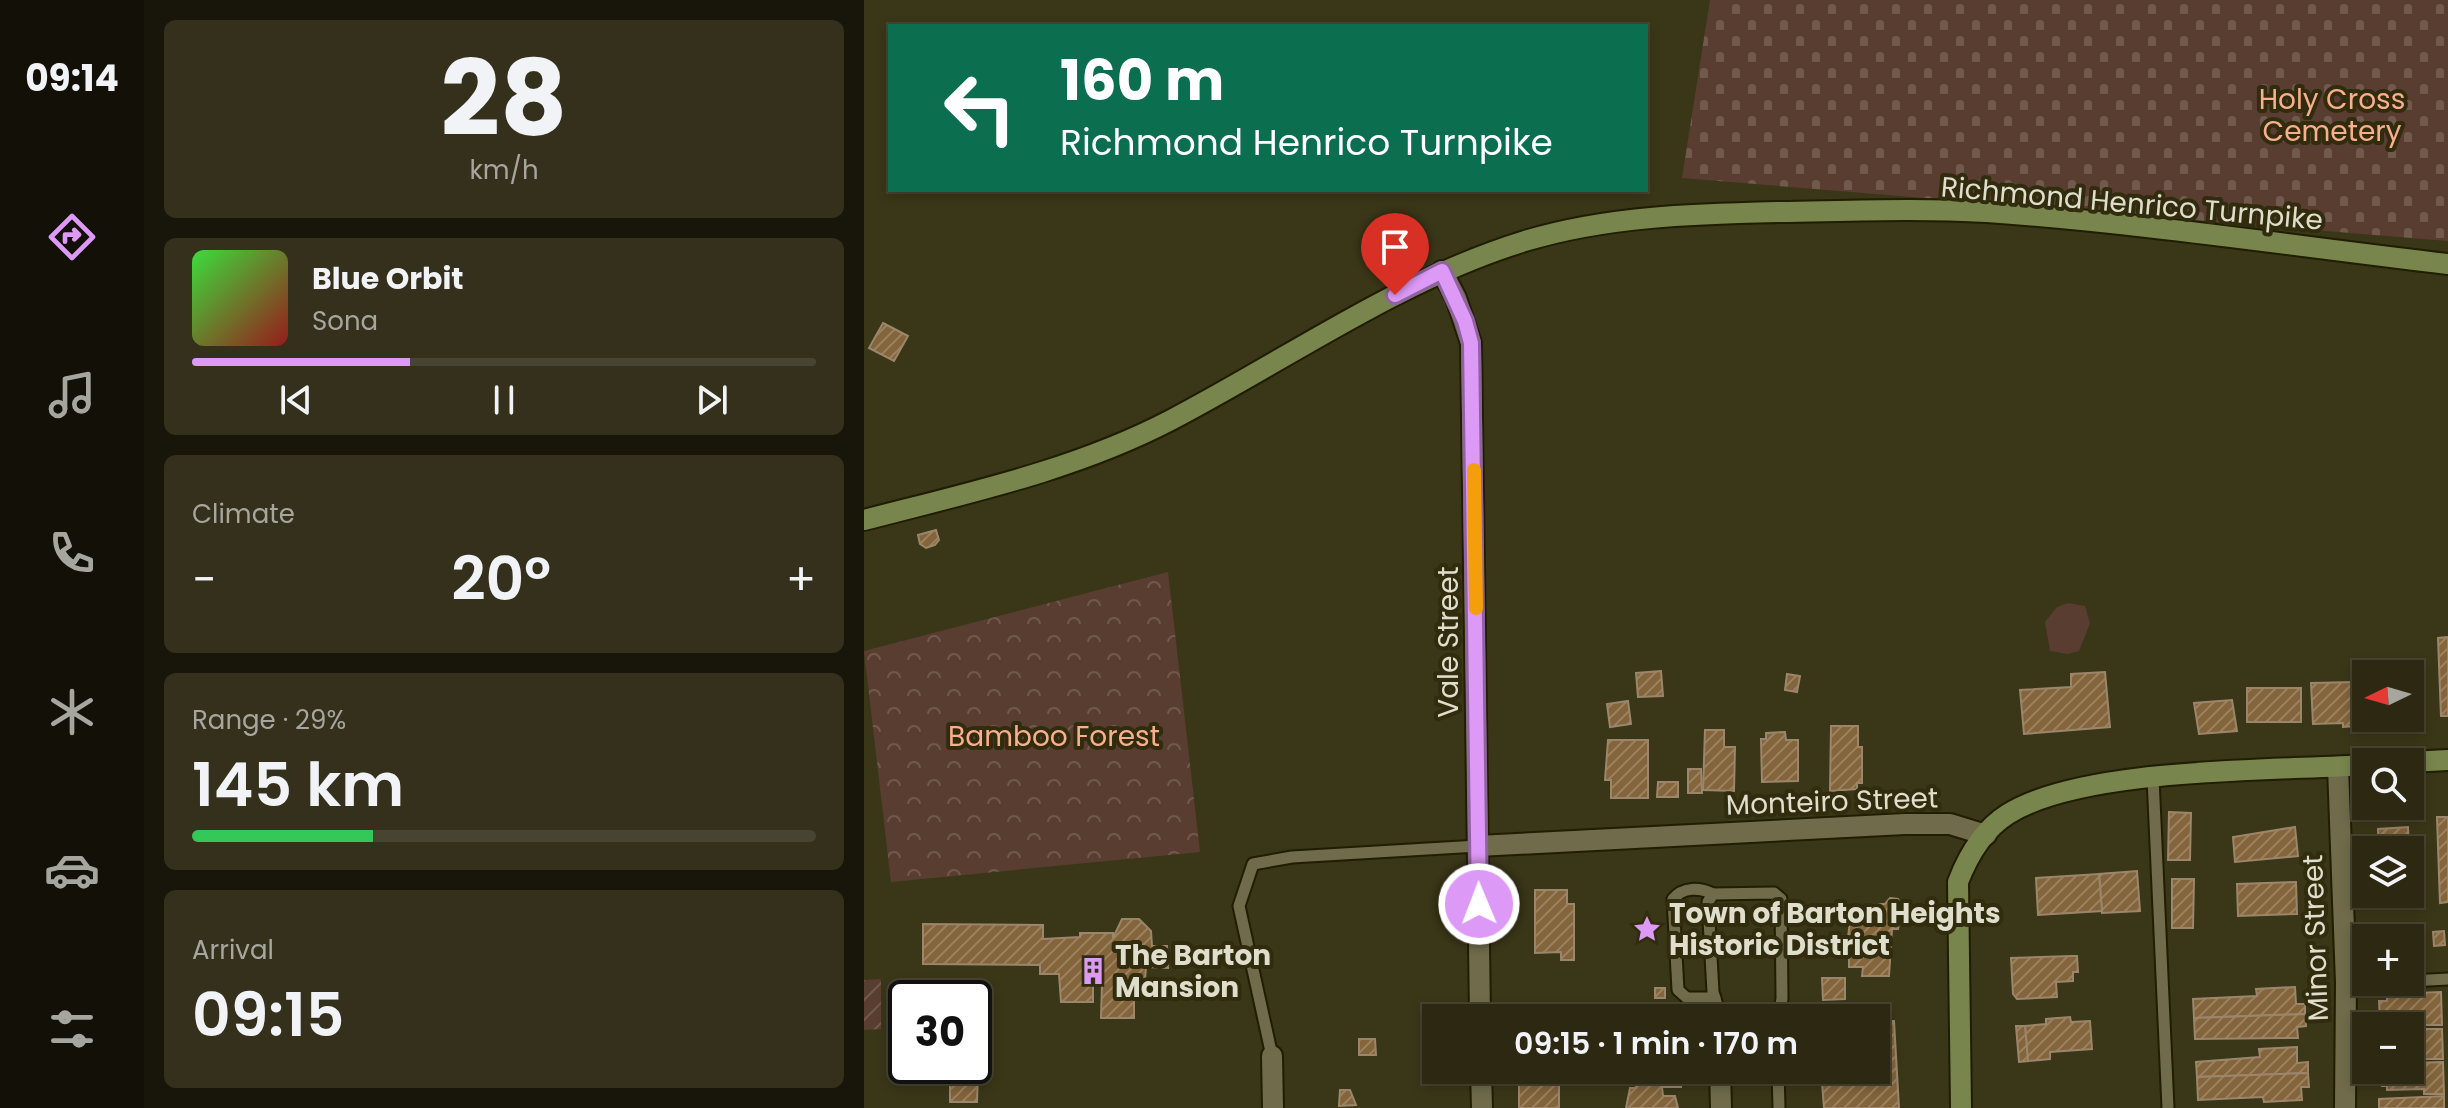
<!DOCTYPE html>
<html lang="en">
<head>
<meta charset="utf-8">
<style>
  :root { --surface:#2c2812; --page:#34301b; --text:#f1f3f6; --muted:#a6a69f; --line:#484432; --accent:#dc99f5 }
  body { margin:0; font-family:Poppins,sans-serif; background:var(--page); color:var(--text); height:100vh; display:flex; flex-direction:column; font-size:30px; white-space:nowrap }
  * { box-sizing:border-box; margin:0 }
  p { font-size:26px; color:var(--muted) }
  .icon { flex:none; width:44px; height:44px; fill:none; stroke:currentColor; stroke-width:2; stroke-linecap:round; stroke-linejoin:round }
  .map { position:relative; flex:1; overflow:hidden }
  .drawer { display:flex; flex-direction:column; gap:20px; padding:20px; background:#18160a; width:720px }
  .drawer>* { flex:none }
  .banner { position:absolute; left:24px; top:24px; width:760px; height:168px; border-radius:0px; box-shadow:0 4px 12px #0003,0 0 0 2px var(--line); background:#0b6e4f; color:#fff; overflow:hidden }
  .needle { width:52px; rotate:265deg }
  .buttons { position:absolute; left:1488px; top:660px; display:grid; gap:16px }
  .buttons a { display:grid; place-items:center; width:72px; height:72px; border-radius:0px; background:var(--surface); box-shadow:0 4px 12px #0003,0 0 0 2px var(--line); font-size:40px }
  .speed { position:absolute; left:24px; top:980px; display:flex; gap:16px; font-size:40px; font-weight:700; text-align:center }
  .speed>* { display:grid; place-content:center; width:104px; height:104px; border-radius:50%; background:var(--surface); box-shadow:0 4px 12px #0003,0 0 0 2px var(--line); line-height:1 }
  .speed .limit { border:4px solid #111; border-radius:12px; background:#fff; color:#111 }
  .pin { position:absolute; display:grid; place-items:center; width:68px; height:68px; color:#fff; margin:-82px -34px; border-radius:50% 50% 50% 0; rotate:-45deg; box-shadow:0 0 8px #0007 }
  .pin .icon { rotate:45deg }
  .me { position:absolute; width:88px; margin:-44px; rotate:359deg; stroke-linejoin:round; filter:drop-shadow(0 0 6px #0008) }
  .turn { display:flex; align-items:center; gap:28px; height:168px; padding:0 40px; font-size:36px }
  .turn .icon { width:104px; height:104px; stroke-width:2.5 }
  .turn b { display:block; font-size:56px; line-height:68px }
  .big { font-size:60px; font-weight:600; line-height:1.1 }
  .drawer .card { flex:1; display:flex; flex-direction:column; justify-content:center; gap:12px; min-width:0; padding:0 28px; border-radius:12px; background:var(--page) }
  .drawer .dial { align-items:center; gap:0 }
  .dial b { font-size:104px; line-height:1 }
  .song { display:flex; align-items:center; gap:24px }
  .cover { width:96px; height:96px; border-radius:12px; background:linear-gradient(135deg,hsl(120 70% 55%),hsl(0 70% 35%)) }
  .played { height:8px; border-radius:4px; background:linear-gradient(90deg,var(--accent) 35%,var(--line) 35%) }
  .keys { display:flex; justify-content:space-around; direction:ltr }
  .heat { display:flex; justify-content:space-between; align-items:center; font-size:44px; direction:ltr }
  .charge { height:12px; border-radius:6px; background:linear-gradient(90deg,#34c759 29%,var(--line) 0) }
  .trip { position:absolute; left:558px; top:1004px; width:468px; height:80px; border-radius:0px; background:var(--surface); box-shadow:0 4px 12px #0003,0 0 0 2px var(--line); font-weight:600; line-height:80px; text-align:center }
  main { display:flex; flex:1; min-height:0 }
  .menu { display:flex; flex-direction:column; width:144px; justify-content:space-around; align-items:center; background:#121007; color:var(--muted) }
  .menu .icon { width:56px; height:56px }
  .menu .current { color:var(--accent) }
  .menu b { font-size:36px; color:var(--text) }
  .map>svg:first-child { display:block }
  .forest { fill:url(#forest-crowns) }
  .cemetery { fill:url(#cemetery-stones) }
  .park { fill:#5a3d31 }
  .garden { fill:url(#garden-furrows) }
  .building { fill:url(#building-hatch); stroke:#9c866b; stroke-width:2 }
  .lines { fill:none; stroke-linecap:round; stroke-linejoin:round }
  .lane-casing { stroke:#211d01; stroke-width:15 }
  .street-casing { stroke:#211d01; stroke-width:24 }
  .secondary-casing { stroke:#211d01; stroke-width:24 }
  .lane { stroke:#6f6b4b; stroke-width:11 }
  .street { stroke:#6f6b4b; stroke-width:20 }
  .secondary { stroke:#78864d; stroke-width:20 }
  .route-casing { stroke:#8f639f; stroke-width:20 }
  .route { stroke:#dc99f5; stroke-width:14 }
  .slow { stroke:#f59e0b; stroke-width:14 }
  .labels { text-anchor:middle; stroke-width:8; stroke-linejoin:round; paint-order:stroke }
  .park-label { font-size:28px; fill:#f9ae8e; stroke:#302c0d }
  .street-label { font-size:28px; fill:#dfddcb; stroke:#302c0d }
  .poi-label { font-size:28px; font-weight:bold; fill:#dfddcb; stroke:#302c0d; text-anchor:start }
</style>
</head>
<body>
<main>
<nav class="menu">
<b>09:14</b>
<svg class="icon current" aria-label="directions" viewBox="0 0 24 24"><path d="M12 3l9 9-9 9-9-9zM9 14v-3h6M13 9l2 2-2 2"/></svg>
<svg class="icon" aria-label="music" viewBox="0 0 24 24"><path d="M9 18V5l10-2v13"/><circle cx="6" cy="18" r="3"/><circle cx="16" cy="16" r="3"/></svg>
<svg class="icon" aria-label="phone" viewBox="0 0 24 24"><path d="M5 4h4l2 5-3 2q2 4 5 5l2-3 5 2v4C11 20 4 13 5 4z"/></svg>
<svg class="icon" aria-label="climate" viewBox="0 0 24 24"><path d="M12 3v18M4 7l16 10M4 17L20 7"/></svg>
<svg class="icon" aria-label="car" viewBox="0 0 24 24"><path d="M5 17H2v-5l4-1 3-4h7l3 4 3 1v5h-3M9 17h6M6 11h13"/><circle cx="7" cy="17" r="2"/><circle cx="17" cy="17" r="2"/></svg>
<svg class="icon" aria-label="filters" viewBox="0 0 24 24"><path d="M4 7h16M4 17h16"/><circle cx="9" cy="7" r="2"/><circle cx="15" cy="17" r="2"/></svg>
</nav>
<section class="drawer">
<div class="card dial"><b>28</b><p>km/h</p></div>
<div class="card">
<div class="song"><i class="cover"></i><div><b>Blue Orbit</b><p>Sona</p></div></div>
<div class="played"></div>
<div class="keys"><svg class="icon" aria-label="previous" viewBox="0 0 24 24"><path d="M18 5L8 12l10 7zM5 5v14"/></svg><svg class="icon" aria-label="pause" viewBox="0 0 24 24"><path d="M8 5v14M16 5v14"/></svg><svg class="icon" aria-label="next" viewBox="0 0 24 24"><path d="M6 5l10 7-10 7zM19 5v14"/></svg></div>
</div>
<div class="card"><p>Climate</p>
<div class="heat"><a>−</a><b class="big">20°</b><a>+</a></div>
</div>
<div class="card"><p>Range · 29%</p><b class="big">145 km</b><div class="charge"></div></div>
<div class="card"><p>Arrival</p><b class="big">09:15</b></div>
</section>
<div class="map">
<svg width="1584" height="1108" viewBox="0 0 1584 1108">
  <defs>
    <pattern id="forest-crowns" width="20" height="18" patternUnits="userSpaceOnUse" patternTransform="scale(2)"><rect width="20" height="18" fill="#5a3d31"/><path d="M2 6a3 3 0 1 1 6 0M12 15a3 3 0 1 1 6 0" fill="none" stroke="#71594e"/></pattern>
    <pattern id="cemetery-stones" width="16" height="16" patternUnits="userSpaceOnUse" patternTransform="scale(2)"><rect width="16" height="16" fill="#5a3d31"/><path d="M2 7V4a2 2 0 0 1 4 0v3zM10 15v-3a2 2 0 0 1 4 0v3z" fill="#71594e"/></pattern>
    <pattern id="garden-furrows" width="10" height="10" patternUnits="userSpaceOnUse" patternTransform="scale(2)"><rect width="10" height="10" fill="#5a3d31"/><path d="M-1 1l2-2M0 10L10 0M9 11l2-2" fill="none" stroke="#71594e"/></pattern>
    <pattern id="building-hatch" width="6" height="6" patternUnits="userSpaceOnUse" patternTransform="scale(2)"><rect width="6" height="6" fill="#83643b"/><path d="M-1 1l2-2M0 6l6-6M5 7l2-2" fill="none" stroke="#9a815f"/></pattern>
  </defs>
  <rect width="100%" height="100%" fill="#3a3618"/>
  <polygon class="forest" points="304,572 336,852 27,882 0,651"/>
  <polygon class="cemetery" points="846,0 1584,0 1584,241 818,178"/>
  <polygon class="park" points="1204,603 1221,606 1226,623 1215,651 1204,654 1186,651 1181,622 1193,607"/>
  <polygon class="garden" points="17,979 17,1029 0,1030 0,980"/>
  <g class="building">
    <polygon points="19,323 44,336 30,361 5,348"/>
    <polygon points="72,530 75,540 71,545 62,548 56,544 54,535"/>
    <polygon points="1584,637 1584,716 1577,716 1574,638"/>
    <polygon points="1547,659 1548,681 1554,680 1558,702 1560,730 1514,733 1513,718 1546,718 1546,674 1517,674 1516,660"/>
    <polygon points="797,671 799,696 774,697 772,673"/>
    <polygon points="1241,672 1246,727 1160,734 1156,690 1207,687 1207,674"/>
    <polygon points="923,674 936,676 933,692 921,690"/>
    <polygon points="1491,682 1492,726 1479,727 1479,723 1449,724 1447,683"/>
    <rect x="1383" y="688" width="54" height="34"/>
    <polygon points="1368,700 1373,731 1335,734 1330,703"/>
    <polygon points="764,701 767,724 746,727 743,704"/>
    <polygon points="967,726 994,726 994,747 998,747 998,783 993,783 993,789 966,791"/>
    <polygon points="841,730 860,730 860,747 871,747 870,791 839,790"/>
    <polygon points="921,732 922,740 934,740 934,781 898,782 897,739 902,739 902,733"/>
    <polygon points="744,740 784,740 784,798 747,798 747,780 741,780"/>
    <polygon points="824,769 837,769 838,793 824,793"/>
    <polygon points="794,782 814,782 814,797 793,797"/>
    <polygon points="1305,812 1327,813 1326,860 1304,860"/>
    <polygon points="1573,817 1584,817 1584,902 1576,903"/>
    <polygon points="1431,827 1434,856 1371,862 1369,837"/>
    <polygon points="1544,827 1545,850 1515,850 1514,829"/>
    <polygon points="1273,871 1276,911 1238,913 1235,874"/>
    <polygon points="1235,874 1238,911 1174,915 1172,878"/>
    <polygon points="1308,879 1330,879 1329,928 1308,928"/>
    <polygon points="1432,882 1433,914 1374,916 1373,884"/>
    <polygon points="671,890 703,890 703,904 710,904 710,960 697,960 697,952 671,953"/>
    <polygon points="1026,898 1034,899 1038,906 1034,929 1028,929 1025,976 998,976 999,967 985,967 985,955 982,955 987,912 1005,911 1005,904 1021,904"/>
    <polygon points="258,919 275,919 287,931 288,946 303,946 304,968 282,967 281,980 270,979 270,1018 237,1018 238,984 229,984 229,1002 197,1002 195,974 176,974 176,965 59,964 59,924 179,925 179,939 216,937 216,933 249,933 249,938"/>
    <polygon points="1580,931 1581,945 1570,946 1569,932"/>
    <polygon points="1208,956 1213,956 1214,972 1209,972 1209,981 1192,982 1193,997 1153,999 1149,994 1147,958"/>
    <polygon points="958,978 981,978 981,999 959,1000"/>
    <polygon points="1431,987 1432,1004 1441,1004 1441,1014 1330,1018 1329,999 1393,996 1392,989"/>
    <rect x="791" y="988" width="10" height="10"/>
    <polygon points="1577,992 1578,1025 1560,1025 1560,1020 1516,1021 1515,1001 1523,1001 1523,994"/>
    <polygon points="1441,1014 1442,1026 1433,1027 1434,1038 1331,1039 1330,1018"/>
    <polygon points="1206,1017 1207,1022 1226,1021 1228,1049 1186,1052 1186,1059 1164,1061 1161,1026 1182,1024 1182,1019"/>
    <polygon points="1030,1021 1035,1108 960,1108 957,1070 1012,1070 1012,1022"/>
    <polygon points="1152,1026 1161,1026 1164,1061 1155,1062"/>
    <polygon points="1546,1029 1578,1029 1579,1059 1560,1059 1560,1054 1546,1055"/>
    <polygon points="495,1039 511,1039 512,1055 495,1055"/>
    <polygon points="1433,1047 1433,1063 1444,1062 1444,1073 1333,1077 1332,1062 1396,1057 1395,1049"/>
    <polygon points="1579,1062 1580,1094 1560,1094 1560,1089 1523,1090 1523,1086 1518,1086 1518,1070 1546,1070 1546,1063"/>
    <polygon points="817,1070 817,1087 798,1087 799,1096 811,1096 814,1108 762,1108 766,1088 772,1088 772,1072"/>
    <polygon points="1444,1073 1445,1087 1437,1087 1438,1100 1400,1102 1399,1097 1334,1100 1333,1077"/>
    <polygon points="86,1074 114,1074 113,1102 86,1102"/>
    <rect x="655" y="1081" width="40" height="27"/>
    <polygon points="476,1090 486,1090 492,1105 475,1106"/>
    <polygon points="1580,1096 1580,1108 1515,1108 1515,1099"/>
  </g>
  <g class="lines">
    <g class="lane-casing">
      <g id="lane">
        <polyline points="1289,778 1304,1108"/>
        <path d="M849,894C835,887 819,887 809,899L814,990L823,998H851"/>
        <polyline points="1546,981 1584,979"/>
        <polyline points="1482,983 1510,982"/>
        <polyline points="856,1015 849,992 844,902 849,894 910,893 917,899 918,999 914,1018"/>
        <polyline points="408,1056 375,906 389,864 428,857 614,846"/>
        <polyline points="914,1070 915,1108"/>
      </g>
    </g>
    <g class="street-casing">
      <g id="street">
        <polyline points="578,271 592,298 607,343 616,1018"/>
        <polyline points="1474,767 1482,983 1481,1108"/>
        <polyline points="614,846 1041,824 1086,824 1122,835"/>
        <polyline points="856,1015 856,1018"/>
        <polyline points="408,1056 409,1108"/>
        <polyline points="617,1070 618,1108"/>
        <polyline points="856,1070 857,1108"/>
      </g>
    </g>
    <g class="secondary-casing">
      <g id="secondary">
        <path d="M0,520C104,493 211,470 307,420C424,359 534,280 661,241C743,216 831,214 915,212C984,211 1054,208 1123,212C1277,223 1431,246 1584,264"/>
        <polyline points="1546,762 1584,760"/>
        <path d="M1097,1108L1094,882C1104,856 1120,829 1144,814C1219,767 1410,771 1502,765"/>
      </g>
    </g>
    <use href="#lane" class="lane"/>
    <use href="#street" class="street"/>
    <use href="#secondary" class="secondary"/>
  </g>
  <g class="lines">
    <g class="route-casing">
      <polyline id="route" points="531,295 578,271 601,321 607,343 615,904"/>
    </g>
    <use href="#route" class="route"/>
    <polyline class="slow" points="610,470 612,608"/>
  </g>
  <defs>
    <g id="sight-bare" transform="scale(2.16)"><path d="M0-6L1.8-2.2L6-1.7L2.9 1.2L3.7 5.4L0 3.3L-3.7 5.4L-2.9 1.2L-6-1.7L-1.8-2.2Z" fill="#dc99f5" stroke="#302c0d" stroke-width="2.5" paint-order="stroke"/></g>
    <g id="building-bare" transform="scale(2.16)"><path d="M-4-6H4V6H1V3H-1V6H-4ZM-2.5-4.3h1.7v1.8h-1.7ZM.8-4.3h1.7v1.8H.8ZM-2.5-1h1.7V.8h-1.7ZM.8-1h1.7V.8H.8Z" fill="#dc99f5" stroke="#302c0d" stroke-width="2.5" paint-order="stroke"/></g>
  </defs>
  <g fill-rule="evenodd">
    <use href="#sight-bare" x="783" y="929"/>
    <use href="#building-bare" x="229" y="971"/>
  </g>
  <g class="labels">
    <g class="park-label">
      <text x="1468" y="109">Holy Cross<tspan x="1468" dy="32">Cemetery</tspan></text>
      <text x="190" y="746">Bamboo Forest</text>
    </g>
    <g class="street-label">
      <text transform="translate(1268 203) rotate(5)" y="10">Richmond Henrico Turnpike</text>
      <text transform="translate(584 642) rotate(-90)" y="10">Vale Street</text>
      <text transform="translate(968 801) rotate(-2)" y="10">Monteiro Street</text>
      <text transform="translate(1451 938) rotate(-92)" y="10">Minor Street</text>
    </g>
    <g class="poi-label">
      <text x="805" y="923">Town of Barton Heights<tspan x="805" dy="32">Historic District</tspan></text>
      <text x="251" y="965">The Barton<tspan x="251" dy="32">Mansion</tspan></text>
    </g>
  </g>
</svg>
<div class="buttons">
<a><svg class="needle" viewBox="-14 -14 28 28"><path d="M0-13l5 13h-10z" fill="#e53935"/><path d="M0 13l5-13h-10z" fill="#a6a69f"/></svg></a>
<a><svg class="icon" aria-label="search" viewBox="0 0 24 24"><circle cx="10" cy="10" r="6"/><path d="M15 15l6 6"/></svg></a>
<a><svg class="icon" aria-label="layers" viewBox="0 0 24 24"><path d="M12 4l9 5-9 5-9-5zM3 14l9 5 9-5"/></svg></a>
<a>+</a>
<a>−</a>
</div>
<div class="speed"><div class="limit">30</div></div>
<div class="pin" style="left:531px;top:295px;background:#d93025"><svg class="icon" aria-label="arrive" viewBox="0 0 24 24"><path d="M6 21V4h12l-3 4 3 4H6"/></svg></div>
<svg class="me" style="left:615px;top:904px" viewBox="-20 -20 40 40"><circle r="17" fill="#dc99f5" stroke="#fff" stroke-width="3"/><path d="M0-11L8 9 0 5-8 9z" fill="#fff"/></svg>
<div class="trip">09:15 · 1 min · 170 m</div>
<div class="banner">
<div class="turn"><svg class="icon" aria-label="left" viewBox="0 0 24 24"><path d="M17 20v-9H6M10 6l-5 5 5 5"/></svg><div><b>160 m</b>Richmond Henrico Turnpike</div></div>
</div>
</div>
</main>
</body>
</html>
